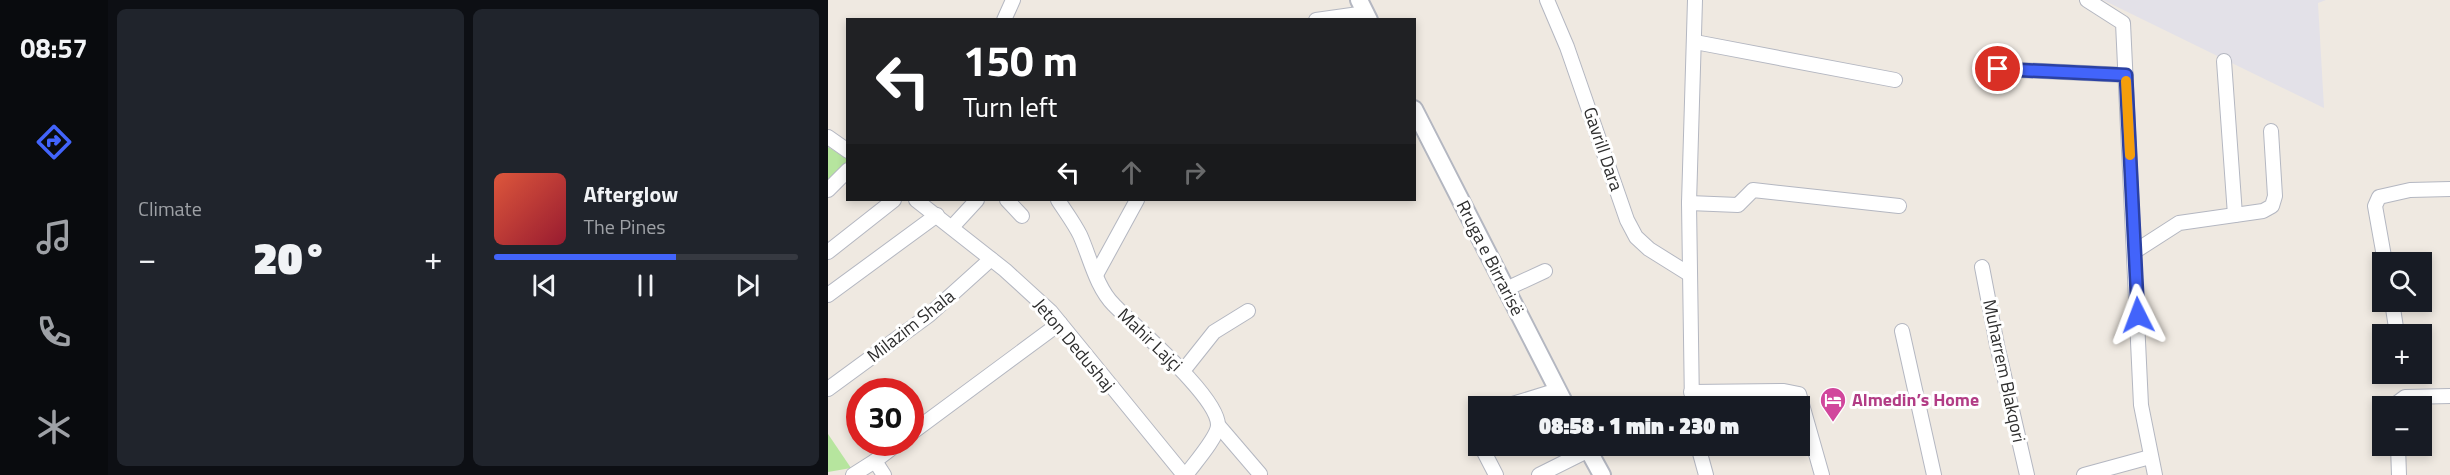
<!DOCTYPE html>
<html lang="en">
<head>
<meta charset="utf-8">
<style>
  :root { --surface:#171b24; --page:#20242c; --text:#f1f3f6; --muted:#9ea1a6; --line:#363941; --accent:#4264fb }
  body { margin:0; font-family:"Titillium Web",sans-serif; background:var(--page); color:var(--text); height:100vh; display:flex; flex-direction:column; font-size:22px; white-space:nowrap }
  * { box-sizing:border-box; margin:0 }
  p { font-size:20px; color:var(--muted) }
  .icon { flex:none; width:33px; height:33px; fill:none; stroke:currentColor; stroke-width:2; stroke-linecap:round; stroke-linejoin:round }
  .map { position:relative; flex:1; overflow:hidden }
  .sheet { display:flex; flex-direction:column; gap:9px; padding:9px; background:#0d0f14; width:720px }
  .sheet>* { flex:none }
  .banner { position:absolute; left:18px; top:18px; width:570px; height:183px; border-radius:0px; box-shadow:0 3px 9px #0003; background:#202124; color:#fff; overflow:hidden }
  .controls { position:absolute; left:1544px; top:252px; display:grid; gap:12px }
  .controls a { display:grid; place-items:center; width:60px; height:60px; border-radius:0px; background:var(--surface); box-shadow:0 3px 9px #0003; font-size:30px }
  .speed { position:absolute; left:18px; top:378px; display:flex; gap:12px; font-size:30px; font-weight:700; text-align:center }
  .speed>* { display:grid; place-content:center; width:78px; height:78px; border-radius:50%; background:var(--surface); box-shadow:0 3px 9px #0003; line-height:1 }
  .speed .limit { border:9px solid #d22; background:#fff; color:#111 }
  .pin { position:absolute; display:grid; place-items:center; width:51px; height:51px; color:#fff; margin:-26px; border:3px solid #fff; border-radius:50%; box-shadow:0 2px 6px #0007 }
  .me { position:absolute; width:66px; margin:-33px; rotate:357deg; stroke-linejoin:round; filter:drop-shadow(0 0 4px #0008) }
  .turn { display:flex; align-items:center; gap:21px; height:126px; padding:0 18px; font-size:27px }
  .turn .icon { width:78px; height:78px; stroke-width:2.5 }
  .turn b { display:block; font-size:42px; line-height:51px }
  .lanes { display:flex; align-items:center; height:57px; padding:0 18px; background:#0003; justify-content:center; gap:30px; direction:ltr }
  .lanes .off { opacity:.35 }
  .big { font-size:45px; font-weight:800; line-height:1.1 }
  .sheet .tile { flex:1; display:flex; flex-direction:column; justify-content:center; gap:9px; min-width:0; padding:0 21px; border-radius:9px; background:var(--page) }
  .song { display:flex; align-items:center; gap:18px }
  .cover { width:72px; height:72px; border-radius:9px; background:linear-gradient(135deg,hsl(10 70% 55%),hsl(350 70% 35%)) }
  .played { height:6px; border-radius:3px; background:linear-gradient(90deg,var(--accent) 60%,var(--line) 60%) }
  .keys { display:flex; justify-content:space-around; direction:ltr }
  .heat { display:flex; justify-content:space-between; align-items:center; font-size:33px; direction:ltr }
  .sheet .tiles { flex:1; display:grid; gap:9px; grid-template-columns:repeat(2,1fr) }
  .trip { position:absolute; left:640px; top:396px; width:342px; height:60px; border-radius:0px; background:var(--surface); box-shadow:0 3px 9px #0003; font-weight:800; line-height:60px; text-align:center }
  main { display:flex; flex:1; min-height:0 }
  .menu { display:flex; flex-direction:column; width:108px; justify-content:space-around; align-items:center; background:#090b0e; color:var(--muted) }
  .menu .icon { width:42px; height:42px }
  .menu .selected { color:var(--accent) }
  .menu b { font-size:27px; color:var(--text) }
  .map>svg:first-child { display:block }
  .industrial { fill:#e3e1e8 }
  .green { fill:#b6e59e }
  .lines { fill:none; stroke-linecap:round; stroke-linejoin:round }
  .minor-casing { stroke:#b4b7c1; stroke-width:16 }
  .tertiary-casing { stroke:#b4b7c1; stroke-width:20 }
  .minor { stroke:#fff; stroke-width:14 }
  .tertiary { stroke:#fff; stroke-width:16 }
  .route-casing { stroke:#2b41a3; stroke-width:15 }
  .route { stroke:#4264fb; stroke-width:10 }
  .slow { stroke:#f59e0b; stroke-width:10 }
  .labels { text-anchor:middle; stroke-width:6; stroke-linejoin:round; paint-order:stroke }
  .street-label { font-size:18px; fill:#2e2e2e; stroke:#fff }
  .hotel-label { font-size:18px; font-weight:bold; fill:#b23c85; stroke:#fff; text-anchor:start }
</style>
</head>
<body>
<main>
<nav class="menu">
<b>08:57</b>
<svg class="icon selected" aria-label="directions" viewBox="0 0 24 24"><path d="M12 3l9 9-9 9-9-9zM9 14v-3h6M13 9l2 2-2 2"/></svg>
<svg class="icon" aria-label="music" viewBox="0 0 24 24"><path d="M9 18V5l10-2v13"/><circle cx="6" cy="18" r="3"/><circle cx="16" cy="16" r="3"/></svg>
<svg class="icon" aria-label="phone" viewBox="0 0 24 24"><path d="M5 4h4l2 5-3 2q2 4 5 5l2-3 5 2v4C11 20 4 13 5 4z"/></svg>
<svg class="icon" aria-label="climate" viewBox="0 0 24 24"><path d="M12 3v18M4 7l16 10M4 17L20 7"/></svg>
</nav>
<section class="sheet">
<div class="tiles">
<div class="tile"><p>Climate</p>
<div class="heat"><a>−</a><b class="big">20°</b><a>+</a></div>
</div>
<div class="tile">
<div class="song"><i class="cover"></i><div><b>Afterglow</b><p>The Pines</p></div></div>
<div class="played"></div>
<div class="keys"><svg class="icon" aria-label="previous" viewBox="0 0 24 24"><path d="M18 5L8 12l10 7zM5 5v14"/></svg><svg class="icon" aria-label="pause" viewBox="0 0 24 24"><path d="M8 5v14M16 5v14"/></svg><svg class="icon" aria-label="next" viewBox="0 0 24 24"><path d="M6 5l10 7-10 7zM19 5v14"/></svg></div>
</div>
</div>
</section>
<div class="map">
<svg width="1622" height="475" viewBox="0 0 1622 475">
  <rect width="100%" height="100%" fill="#efe9e1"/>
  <polygon class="industrial" points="1275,0 1498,0 1490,3 1496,108"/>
  <g class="green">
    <polygon points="0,147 20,159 19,170 0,190"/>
    <polygon points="0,434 23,468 0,472"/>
  </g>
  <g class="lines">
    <g class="minor-casing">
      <g id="minor">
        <polyline points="719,0 739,47 799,220 808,237 821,249 861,274"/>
        <polyline points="1259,0 1295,23 1313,405 1327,475"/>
        <polyline points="176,20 185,0"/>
        <polyline points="488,20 538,13"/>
        <polyline points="867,42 1067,80"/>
        <polyline points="1396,61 1407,215"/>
        <polyline points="1170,69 1298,75"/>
        <polyline points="0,137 20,151"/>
        <polyline points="0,190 20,170"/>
        <polyline points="88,200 177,270 223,312 356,475"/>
        <polyline points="179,200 194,216"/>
        <path d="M230,200C237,211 246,223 252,235C262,257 268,287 286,305C307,327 390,396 390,425C390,437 365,465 358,475"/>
        <polyline points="861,203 910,205 925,190 1071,206"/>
        <polyline points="125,226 149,200"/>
        <polyline points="0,252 66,200"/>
        <polyline points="1306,252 1351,223 1435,211 1444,206 1447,196 1443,131"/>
        <polyline points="1557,262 1547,206 1551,197 1582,190 1622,189"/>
        <polyline points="1154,267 1169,345 1199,475"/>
        <polyline points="268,275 309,200"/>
        <polyline points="678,289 717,271"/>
        <polyline points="0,295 109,215"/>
        <polyline points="1564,302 1569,334"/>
        <polyline points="1074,331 1106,475"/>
        <polyline points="355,371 386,332 420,311"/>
        <polyline points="0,389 101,315 163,259"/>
        <polyline points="863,392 956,391 971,394 994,475"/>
        <polyline points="678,406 730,390"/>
        <polyline points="864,406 861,203 867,0"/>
        <polyline points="1569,406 1569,403 1577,397 1622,396"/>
        <polyline points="390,425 432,474"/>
        <polyline points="82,434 232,323"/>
        <polyline points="653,446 668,475"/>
        <polyline points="870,446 878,475"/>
        <polyline points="1570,446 1571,475"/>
        <polyline points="25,475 47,461"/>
        <polyline points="56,475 47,461 72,442"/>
        <polyline points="711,475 761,450"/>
        <polyline points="1256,475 1322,457"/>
      </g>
    </g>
    <g class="tertiary-casing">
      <g id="tertiary">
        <polyline points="531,0 541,20"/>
        <polyline points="586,109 738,406"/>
        <polyline points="758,446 774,475"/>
      </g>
    </g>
    <use href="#minor" class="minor"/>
    <use href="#tertiary" class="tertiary"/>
  </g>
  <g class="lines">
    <g class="route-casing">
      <polyline id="route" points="1170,69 1298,75 1310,315"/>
    </g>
    <use href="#route" class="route"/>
    <polyline class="slow" points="1298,81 1302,155"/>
  </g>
  <defs>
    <g id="hotel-pin" transform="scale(1.35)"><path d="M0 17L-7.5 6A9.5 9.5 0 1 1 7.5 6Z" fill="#d1479c" stroke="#fff"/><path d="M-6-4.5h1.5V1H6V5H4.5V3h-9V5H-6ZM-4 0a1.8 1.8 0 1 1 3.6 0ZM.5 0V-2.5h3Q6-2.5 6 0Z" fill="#fff"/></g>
  </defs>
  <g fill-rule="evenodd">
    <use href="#hotel-pin" x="1005" y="400"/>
  </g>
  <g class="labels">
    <g class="street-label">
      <text transform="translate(775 149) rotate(71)" y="6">Gavrill Dara</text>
      <text transform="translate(662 258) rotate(63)" y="6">Rruga e Birrarisë</text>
      <text transform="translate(83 326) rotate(-38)" y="6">Milazim Shala</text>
      <text transform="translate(322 340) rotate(44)" y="6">Mahir Lajçi</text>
      <text transform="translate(246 345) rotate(50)" y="6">Jeton Dedushaj</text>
      <text transform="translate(1176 371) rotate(78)" y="6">Muharrem Blakqori</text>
    </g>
    <g class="hotel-label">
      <text x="1024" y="406">Almedin’s Home</text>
    </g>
  </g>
</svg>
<div class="controls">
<a><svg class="icon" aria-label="search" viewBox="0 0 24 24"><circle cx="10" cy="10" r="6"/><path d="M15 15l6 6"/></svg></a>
<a>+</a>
<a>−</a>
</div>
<div class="speed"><div class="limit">30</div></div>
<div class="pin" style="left:1170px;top:69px;background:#d93025"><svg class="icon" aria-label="arrive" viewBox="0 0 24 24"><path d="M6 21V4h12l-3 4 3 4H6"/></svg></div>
<svg class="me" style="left:1310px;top:315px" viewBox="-20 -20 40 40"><path d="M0-17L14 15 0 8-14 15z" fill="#4264fb" stroke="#fff" stroke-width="4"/></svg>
<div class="trip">08:58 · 1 min · 230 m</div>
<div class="banner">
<div class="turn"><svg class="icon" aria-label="left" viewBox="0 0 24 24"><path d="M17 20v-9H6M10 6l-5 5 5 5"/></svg><div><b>150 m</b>Turn left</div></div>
<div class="lanes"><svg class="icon" aria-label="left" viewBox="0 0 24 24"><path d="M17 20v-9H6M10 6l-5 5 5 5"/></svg><svg class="icon off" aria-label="ahead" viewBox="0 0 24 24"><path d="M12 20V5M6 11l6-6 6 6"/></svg><svg class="icon off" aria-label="right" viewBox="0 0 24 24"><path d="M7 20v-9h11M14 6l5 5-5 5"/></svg></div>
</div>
</div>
</main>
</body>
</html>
